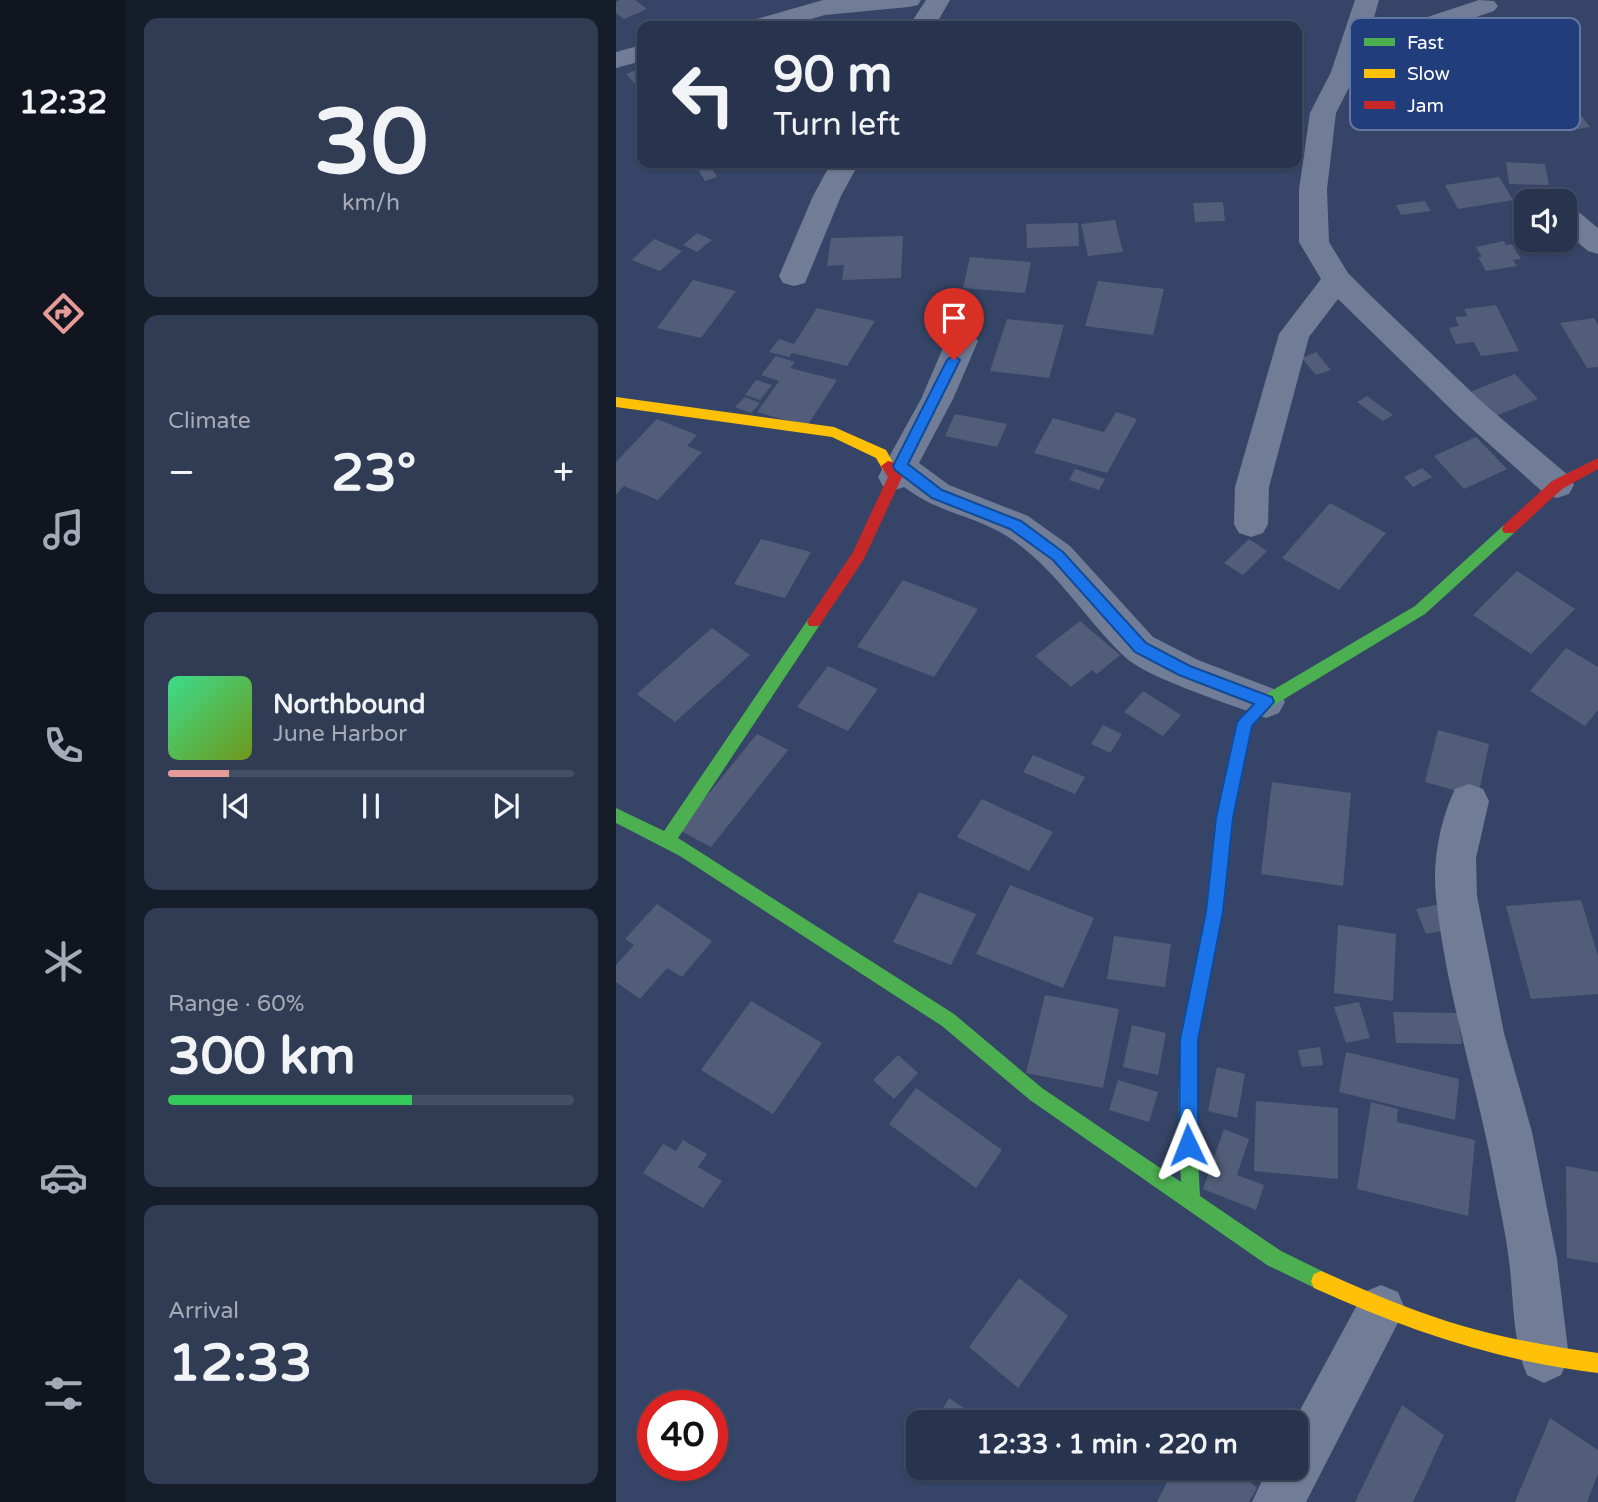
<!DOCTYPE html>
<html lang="en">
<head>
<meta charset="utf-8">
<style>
  :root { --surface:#28344d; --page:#303c54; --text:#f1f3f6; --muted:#a5aab6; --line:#444f65; --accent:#e69b98 }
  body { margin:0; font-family:"Varela Round",sans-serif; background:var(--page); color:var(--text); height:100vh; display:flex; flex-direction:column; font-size:26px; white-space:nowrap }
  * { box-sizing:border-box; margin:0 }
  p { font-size:23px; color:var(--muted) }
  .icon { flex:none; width:38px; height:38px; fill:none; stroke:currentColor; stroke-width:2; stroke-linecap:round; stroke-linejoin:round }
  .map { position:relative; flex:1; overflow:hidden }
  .panel { display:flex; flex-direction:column; gap:18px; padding:18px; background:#161d2a; width:490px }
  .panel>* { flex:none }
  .hud { position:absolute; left:21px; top:21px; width:665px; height:147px; border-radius:14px; box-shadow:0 2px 5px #0004,0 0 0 2px var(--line); background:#28344d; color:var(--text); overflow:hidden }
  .buttons { position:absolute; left:898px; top:189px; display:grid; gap:14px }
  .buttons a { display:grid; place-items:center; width:63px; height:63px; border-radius:14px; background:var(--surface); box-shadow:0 2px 5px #0004,0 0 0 2px var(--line); font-size:35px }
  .speed { position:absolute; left:21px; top:1390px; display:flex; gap:14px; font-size:35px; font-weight:700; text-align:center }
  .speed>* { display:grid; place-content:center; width:91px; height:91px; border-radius:50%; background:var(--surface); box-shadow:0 2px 5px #0004,0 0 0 2px var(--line); line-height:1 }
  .speed .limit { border:10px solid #d22; background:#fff; color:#111 }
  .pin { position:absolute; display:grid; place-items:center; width:60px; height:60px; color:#fff; margin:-72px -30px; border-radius:50% 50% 50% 0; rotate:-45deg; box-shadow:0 0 7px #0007 }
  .pin .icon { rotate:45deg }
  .me { position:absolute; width:77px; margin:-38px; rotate:358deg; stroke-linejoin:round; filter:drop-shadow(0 0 5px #0008) }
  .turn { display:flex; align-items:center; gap:24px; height:147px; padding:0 21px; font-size:32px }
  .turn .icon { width:91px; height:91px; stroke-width:2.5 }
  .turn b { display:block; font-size:49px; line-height:60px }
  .big { font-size:52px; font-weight:700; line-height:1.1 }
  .panel .widget { flex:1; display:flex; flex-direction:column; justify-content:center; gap:10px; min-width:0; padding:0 24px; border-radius:14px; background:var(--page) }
  .panel .dial { align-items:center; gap:0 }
  .dial b { font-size:91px; line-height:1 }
  .song { display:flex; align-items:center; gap:21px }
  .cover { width:84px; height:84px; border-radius:10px; background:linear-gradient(135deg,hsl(150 70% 55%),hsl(80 70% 35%)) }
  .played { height:7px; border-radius:4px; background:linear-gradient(90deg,var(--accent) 15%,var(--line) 15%) }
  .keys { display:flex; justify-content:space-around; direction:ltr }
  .heat { display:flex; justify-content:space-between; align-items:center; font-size:38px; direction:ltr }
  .charge { height:10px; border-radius:5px; background:linear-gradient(90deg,#34c759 60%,var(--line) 0) }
  .trip { position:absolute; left:290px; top:1410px; width:402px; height:70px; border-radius:14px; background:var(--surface); box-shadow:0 2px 5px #0004,0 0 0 2px var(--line); font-weight:700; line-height:70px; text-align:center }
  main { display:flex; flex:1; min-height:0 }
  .menu { display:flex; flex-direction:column; width:126px; justify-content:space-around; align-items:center; background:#10151f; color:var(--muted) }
  .menu .icon { width:49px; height:49px }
  .menu .on { color:var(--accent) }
  .menu b { font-size:32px; color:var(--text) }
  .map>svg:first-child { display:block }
  .building { fill:#525d79 }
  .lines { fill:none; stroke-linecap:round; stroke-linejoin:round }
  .street { fill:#717c96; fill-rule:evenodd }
  .fast { fill:#4caf50; fill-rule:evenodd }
  .slow { fill:#ffc107; fill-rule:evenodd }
  .jam { fill:#c62828; fill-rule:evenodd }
  .route { fill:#1a73e8; stroke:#114b97; stroke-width:2 }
  .key { fill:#223d7b; stroke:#6477a3; stroke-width:2 }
  .key-label { font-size:19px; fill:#fff }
</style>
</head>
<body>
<main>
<nav class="menu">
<b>12:32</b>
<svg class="icon on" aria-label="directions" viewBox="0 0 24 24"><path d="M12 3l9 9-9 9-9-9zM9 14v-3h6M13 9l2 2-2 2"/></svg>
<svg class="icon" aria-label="music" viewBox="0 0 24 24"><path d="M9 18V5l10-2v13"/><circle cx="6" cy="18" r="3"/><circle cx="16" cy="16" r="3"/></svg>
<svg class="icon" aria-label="phone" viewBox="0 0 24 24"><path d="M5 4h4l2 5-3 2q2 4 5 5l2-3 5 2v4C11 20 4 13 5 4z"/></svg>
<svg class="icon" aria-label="climate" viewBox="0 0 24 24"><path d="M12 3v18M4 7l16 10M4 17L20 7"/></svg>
<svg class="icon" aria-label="car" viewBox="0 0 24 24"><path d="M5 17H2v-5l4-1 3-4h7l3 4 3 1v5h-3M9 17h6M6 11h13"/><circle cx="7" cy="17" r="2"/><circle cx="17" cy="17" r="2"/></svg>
<svg class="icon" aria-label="filters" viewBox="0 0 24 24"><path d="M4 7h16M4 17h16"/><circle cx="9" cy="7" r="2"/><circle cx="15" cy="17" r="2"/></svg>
</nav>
<section class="panel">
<div class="widget dial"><b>30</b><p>km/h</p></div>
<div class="widget"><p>Climate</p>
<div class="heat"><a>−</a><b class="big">23°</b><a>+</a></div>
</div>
<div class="widget">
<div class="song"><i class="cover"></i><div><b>Northbound</b><p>June Harbor</p></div></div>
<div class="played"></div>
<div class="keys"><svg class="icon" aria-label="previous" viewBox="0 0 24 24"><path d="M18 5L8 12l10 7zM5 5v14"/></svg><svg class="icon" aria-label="pause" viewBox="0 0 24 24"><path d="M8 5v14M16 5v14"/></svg><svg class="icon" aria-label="next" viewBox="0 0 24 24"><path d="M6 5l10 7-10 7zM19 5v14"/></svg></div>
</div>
<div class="widget"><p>Range · 60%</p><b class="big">300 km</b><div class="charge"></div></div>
<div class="widget"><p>Arrival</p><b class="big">12:33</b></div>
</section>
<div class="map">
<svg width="982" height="1502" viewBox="0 0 982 1502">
  <rect width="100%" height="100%" fill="#364567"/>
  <g class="building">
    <polygon points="4,0 19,0 31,9 8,19 0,13 0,2"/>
    <polygon points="26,68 26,81 19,84 10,74"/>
    <polygon points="961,110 974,127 951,131 939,114"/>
    <polygon points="890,162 929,164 933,185 893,184"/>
    <polygon points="93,163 101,177 89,181 80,166"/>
    <polygon points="883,177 897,200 842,209 829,185"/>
    <polygon points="809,201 815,211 785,215 780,205"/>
    <polygon points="607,202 609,221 579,222 577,203"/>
    <polygon points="499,220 507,252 472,256 465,224"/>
    <polygon points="462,223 463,246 411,248 410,224"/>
    <polygon points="81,233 96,240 81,252 67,245"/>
    <polygon points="287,236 285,278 226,280 228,265 211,266 215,238"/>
    <polygon points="38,239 66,251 44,271 16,260"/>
    <polygon points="888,241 890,245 896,244 905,259 897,260 901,266 870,271 862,257 866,257 860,247"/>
    <polygon points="354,257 415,262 409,293 347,288"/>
    <polygon points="77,280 120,291 85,338 41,328"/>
    <polygon points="482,281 548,289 537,335 469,326"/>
    <polygon points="880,305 903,351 865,356 858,342 840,344 833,328 843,326 839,317 851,316 848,309"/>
    <polygon points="201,308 259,321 231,366 176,353 173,357 153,352 163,339 178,344"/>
    <polygon points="978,318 982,325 982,367 971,368 944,323"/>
    <polygon points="391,319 448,325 433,378 374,371"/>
    <polygon points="700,352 715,370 700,375 686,358"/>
    <polygon points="160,356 179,362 174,368 221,380 191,426 141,412 163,381 145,375"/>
    <polygon points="899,374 922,399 872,419 849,394"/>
    <polygon points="140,380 156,385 144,400 129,395"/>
    <polygon points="751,396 777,415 767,421 741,402"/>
    <polygon points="129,397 144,403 135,413 119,407"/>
    <polygon points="500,412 521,419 491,473 418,453 437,418 488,432"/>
    <polygon points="339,414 391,424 381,447 329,436"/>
    <polygon points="41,419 81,435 71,446 86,452 42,500 8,486 0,495 0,462"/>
    <polygon points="860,437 891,469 848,489 818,456"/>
    <polygon points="806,468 816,477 797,487 788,477"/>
    <polygon points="459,469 489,479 483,490 453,480"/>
    <polygon points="714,503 770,533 723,590 666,558"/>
    <polygon points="145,539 195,552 169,598 118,584"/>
    <polygon points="633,539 651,551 627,575 608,563"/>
    <polygon points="901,571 959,609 915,654 857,615"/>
    <polygon points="287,580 362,609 318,677 241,647"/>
    <polygon points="464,621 504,655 481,674 476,670 455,687 419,656"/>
    <polygon points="96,628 134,655 59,722 21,694"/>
    <polygon points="950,648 982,667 982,710 969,726 914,691"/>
    <polygon points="212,666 262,689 232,731 181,707"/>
    <polygon points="527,691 565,715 547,736 508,712"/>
    <polygon points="487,725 506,734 494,753 475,744"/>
    <polygon points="822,730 873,744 862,797 809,782"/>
    <polygon points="141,734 172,750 95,847 63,830"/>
    <polygon points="417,755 469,777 459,794 407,772"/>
    <polygon points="656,782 735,793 727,886 645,874"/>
    <polygon points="366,799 437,832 413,871 341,837"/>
    <polygon points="394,885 478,918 447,988 360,954"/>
    <polygon points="303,892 360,914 335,965 277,942"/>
    <polygon points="965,900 982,956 982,994 915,999 890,906"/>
    <polygon points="830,903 840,928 810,934 800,909"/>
    <polygon points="41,904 96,941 66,977 51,968 24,999 0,982 0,965 18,945 9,939"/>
    <polygon points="722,925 780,934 777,1001 718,993"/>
    <polygon points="498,936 555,944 549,987 491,979"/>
    <polygon points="429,995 503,1009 487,1088 410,1073"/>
    <polygon points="135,1001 206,1043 157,1114 85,1070"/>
    <polygon points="743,1002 754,1038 730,1043 718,1007"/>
    <polygon points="777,1012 841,1013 846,1044 780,1043"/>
    <polygon points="516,1025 550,1033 542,1075 507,1067"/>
    <polygon points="704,1047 707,1065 686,1067 682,1050"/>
    <polygon points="730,1052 843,1079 839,1120 723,1092"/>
    <polygon points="282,1055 302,1073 278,1099 257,1080"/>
    <polygon points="601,1067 629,1074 621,1118 592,1111"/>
    <polygon points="502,1080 542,1092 533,1122 493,1110"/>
    <polygon points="300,1088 386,1150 360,1188 273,1124"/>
    <polygon points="640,1101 722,1108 722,1179 638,1171"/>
    <polygon points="755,1102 782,1109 781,1122 859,1140 852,1216 741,1189"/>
    <polygon points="608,1129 633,1139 621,1175 648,1185 640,1210 587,1189"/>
    <polygon points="67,1140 91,1154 82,1167 106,1181 87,1208 27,1173 47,1144 60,1151"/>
    <polygon points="950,1166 982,1172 982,1263 951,1258"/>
    <polygon points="403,1278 452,1316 402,1388 353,1347"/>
    <polygon points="333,1398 367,1421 366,1423 319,1423"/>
    <polygon points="786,1405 828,1435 797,1502 739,1502"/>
    <polygon points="934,1418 982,1450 982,1474 971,1502 899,1502"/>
    <polygon points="558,1468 617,1468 641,1488 633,1502 541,1502"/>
  </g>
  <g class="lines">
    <g class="street">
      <polygon points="207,0 305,0 302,5 293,7 209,15 170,26 130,26 134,21"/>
      <polygon points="310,0 334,0 319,26 293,26"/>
      <polygon points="739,0 763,0 754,31 787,25 863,0 878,1 882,6 878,11 801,37 749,48 741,72 720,113 711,189 713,242 732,273 754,295 866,402 953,476 958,485 953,494 941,498 929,494 844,418 722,299 693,337 653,487 652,524 647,533 635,537 623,533 618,524 619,487 663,334 705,279 683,242 683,189 694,113 715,72"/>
      <polygon points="26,45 26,61 0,68 0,52"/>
      <polygon points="215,163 243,163 225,196 189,283 178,286 167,283 163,276 197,196"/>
      <polygon points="954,211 964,213 982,228 982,254 972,251 948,231 948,212"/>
      <path d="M346,330L357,333L362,341L337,399L303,463L333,485L412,516L454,546L537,637L582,660L663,691L669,702L663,713L650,718L637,713C605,701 532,678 509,657C467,617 439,566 389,535C356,515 322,513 288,487L279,490L267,486L262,477L305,399L330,341L335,333Z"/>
      <path d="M853,784L867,789L873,801L860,858L861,896L888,1033L916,1132L941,1259L953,1358L945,1375L928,1383L911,1375C896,1340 898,1299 893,1261C890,1235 884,1208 879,1182C862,1087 830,994 820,897C816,862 824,820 839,789Z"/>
      <polygon points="765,1285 782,1292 789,1309 690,1502 636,1502 652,1468 681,1468 681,1423 677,1423 748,1292"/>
    </g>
    <polygon class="fast" points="893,524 900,529 898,533 809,614 655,707 636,725 617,818 606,912 582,1040 580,1117 584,1196 665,1251 712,1274 715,1281 712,1288 705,1291 651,1265 414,1100 326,1026 64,856 0,823 0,808 48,831 193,618 203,618 205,622 203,626 62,838 338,1014 426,1088 565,1182 562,1117 564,1040 590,912 601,818 621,722 645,697 799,606 888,525"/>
    <g class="slow">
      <polygon points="0,397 218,427 270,450 279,466 277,470 267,470 260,458 216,437 0,407"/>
      <path d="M705,1271C738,1285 770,1300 804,1312C862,1333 921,1345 982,1353V1373C882,1361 790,1330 698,1288L695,1281L698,1274Z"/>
    </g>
    <g class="jam">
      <polygon points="982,458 982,469 946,489 898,533 888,533 886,529 888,525 936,481"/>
      <polygon points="272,461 277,462 286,477 248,559 203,626 193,626 191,622 193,618 237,552 272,477 265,466"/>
    </g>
  </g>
  <polygon class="route" points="338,355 344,360 292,464 326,490 405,521 447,552 530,643 574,666 656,697 658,702 636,726 617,818 607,912 582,1040 582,1145 579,1152 572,1154 566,1152 563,1145 564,1040 590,912 600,818 621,722 638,704 563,675 519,652 437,560 394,529 316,498 279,470 277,466 331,360"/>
  <rect x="734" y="18" width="230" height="112" rx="10" class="key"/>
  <rect x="748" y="38" width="31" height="8" fill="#4caf50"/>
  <rect x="748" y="69" width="31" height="9" fill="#ffc107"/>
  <rect x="748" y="101" width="31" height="8" fill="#c62828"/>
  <g class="key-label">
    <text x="791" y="49">Fast</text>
    <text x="791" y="80">Slow</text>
    <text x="791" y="112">Jam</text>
  </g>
</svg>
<div class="buttons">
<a><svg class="icon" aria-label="sound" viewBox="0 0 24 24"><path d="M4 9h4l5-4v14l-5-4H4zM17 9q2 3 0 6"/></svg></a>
</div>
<div class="speed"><div class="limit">40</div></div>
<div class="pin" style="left:338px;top:360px;background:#d93025"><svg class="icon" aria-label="arrive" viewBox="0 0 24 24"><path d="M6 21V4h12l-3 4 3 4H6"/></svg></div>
<svg class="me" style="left:572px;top:1145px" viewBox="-20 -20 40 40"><path d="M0-17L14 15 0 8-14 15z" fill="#1a73e8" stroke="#fff" stroke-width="4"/></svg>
<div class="trip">12:33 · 1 min · 220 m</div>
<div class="hud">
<div class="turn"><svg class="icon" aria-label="left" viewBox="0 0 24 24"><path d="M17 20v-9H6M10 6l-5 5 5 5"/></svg><div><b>90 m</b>Turn left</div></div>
</div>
</div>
</main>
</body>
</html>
